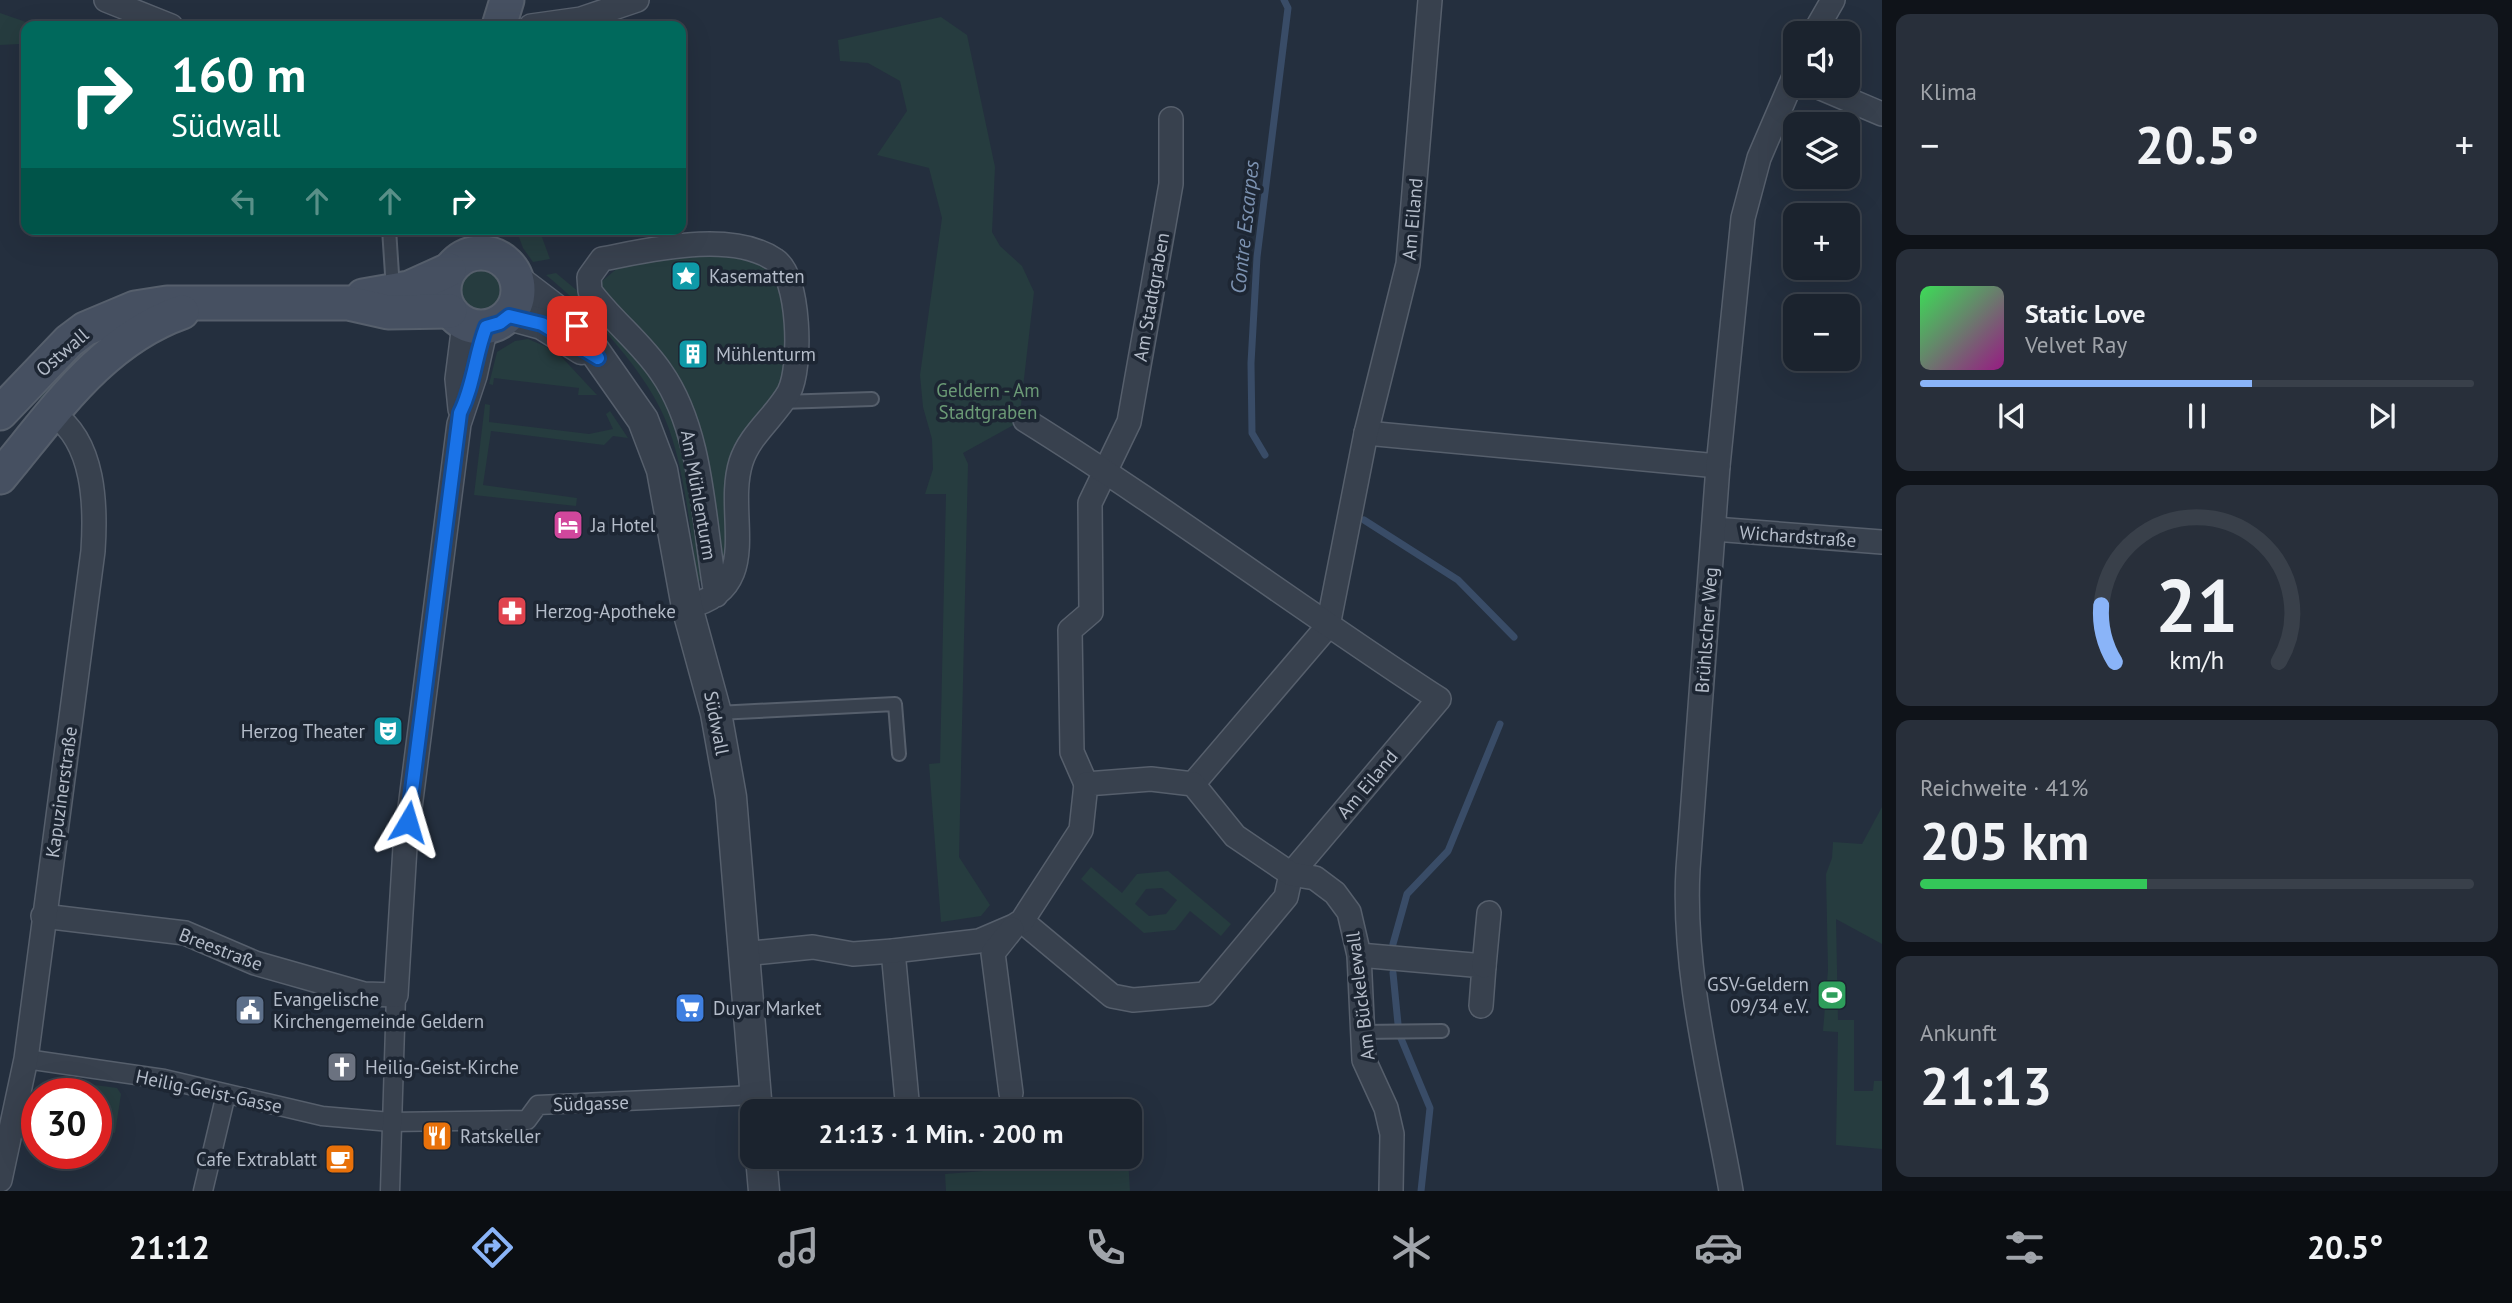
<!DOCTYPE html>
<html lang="de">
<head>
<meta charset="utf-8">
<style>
  :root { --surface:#1b232e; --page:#282f3a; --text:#f1f3f6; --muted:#a0a4aa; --line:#39404a; --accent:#8ab4f8 }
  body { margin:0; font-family:"PT Sans",sans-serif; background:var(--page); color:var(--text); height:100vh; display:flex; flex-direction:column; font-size:26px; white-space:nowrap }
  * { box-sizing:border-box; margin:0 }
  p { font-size:23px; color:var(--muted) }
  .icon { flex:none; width:38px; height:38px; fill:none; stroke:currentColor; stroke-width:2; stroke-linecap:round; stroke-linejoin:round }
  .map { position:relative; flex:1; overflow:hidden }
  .details { display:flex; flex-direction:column; gap:14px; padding:14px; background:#0f1319; width:630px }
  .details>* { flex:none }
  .banner { position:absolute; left:21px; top:21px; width:665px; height:214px; border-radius:14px; box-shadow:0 7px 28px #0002,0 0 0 2px var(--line); background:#00695c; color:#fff; overflow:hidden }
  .controls { position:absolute; left:1783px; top:21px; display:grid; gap:14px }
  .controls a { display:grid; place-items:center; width:77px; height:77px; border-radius:14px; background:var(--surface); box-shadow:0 7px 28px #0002,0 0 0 2px var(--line); font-size:35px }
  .speed { position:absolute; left:21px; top:1078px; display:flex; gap:14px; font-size:35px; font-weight:700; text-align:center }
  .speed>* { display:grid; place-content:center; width:91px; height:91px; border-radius:50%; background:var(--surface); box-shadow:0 7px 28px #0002,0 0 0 2px var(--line); line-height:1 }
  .speed .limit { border:10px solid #d22; background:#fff; color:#111 }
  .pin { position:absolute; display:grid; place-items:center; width:60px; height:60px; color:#fff; margin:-30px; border-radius:14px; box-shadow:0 4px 10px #0006 }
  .me { position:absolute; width:77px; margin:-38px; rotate:7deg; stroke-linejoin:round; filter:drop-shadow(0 0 5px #0008) }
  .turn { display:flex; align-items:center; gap:24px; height:147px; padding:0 35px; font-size:32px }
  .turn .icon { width:91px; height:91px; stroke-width:2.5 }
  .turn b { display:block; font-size:49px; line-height:60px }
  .lanes { display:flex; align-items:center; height:66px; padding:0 35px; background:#0003; justify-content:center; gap:35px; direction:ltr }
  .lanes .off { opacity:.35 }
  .big { font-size:52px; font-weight:700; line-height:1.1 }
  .details .widget { flex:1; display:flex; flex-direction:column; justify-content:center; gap:10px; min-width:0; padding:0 24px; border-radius:14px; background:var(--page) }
  .details .dial { align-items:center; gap:0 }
  .dial svg { height:182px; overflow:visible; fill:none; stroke:var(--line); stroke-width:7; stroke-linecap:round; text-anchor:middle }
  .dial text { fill:var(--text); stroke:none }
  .song { display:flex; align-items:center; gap:21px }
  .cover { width:84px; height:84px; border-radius:10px; background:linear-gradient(135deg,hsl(130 70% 55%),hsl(310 70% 35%)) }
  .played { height:7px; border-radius:4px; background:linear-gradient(90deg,var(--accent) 60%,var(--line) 60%) }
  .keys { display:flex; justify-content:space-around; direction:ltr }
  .heat { display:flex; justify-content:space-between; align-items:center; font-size:38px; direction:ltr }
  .charge { height:10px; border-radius:5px; background:linear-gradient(90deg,#34c759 41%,var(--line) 0) }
  .trip { position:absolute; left:740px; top:1099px; width:402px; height:70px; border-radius:14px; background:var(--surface); box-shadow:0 7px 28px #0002,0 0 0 2px var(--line); font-weight:700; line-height:70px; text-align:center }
  .dock { display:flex; height:112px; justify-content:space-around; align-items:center; background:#0b0e12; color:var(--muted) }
  .dock .icon { width:49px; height:49px }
  .dock .selected { color:var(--accent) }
  .dock b { font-size:32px; color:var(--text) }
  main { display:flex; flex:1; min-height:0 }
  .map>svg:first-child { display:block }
  .green { fill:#263c3f; fill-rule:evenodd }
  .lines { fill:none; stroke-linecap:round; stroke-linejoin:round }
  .stream { stroke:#394c67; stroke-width:7 }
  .service-casing { stroke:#565f6c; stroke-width:16 }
  .pedestrian-casing { stroke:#565f6c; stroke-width:21 }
  .minor-casing { stroke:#565f6c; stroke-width:26 }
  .tertiary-casing { stroke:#565f6c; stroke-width:33 }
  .secondary-casing { stroke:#565f6c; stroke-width:37 }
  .service { stroke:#38414e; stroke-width:12 }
  .pedestrian { stroke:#38414e; stroke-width:18 }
  .minor { stroke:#38414e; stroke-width:23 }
  .tertiary { stroke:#38414e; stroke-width:30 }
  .secondary { stroke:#465061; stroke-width:33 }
  .route-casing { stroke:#114b97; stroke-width:18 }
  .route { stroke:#1a73e8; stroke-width:12 }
  .labels { text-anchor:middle; stroke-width:7; stroke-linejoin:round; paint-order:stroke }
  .street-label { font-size:19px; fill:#b4bcc9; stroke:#1d2633 }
  .poi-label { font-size:19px; fill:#b4bcc9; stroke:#1d2633; text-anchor:start }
  .park-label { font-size:19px; fill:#6b9a76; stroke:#1d2633 }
  .water-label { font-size:21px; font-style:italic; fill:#7c92b1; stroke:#1d2633 }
</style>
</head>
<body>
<main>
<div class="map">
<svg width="1882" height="1191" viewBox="0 0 1882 1191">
  <rect width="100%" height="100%" fill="#242f3e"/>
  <g class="green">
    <polygon points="0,13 26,22 20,37 26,40 26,68 21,69 20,44 0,45"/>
    <polygon points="941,17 967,35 995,167 992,232 1000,246 1022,266 1034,292 1019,422 963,453 968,464 959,857 990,905 981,916 941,922 929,764 940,763 946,494 925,494 933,469 932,439 923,407 920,375 942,218 929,168 877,155 907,111 900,81 868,63 840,61 838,40"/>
    <polygon points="516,229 539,229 550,259 533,262 523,248"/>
    <polygon points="673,252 759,259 780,279 789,362 731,516 724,572 702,459 600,291 601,282 626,261"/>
    <circle cx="480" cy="290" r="20"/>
    <path d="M556,273L580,293L641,356L683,430L704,579L698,582C690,531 686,478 669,429C650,374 590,311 546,275Z"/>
    <polygon points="528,339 556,351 597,395 578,395 579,388 494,378 493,385 489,384 497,352 515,341"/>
    <polygon points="80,344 84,358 47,401 35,396"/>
    <polygon points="485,404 490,405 489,422 589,434 613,429 606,414 610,411 628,438 613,436 604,445 491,431 483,485 577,498 576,506 474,495"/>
    <polygon points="1882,807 1882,944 1836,919 1838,1020 1854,1020 1854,1091 1873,1091 1874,1081 1882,1081 1882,1149 1836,1145 1838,1032 1823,1031 1828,970 1826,874 1832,858 1833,842 1862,844"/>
    <path d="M1091,867L1122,893L1137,874L1168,871L1231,924L1221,936L1190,911L1175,930L1144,933L1081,879ZM1162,888L1177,900L1166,914L1149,916L1135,904L1146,889Z"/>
    <polygon points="57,1080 117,1088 121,1094 115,1133 96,1128 96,1125 106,1128 113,1111 96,1104 96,1094 68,1094 49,1087"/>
    <polygon points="1098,1157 1128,1157 1130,1191 946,1191 945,1174 1098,1162"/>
  </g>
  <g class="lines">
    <g class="stream">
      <polyline points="1265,455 1252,433 1251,363 1257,257 1288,8 1284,0"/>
      <polyline points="1364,520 1458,580 1514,637"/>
      <polyline points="1393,944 1407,894 1448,851 1500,724"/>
      <polyline points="1393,973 1398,1024"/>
      <polyline points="1400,1036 1430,1108 1421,1191"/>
    </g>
    <g class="service-casing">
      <g id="service">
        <polyline points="389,229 393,289"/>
        <polyline points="781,402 872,399"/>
        <polyline points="717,713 895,704 899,754"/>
        <polyline points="1362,1032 1442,1031"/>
      </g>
    </g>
    <g class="pedestrian-casing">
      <g id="pedestrian">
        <polyline points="26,1059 164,1079 322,1116 391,1122 527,1120 538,1105 755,1095"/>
        <polyline points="203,1191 226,1094"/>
        <polyline points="390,1191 396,995"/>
      </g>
    </g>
    <g class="minor-casing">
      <g id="minor">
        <polyline points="106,0 171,26"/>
        <polyline points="531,26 581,19 637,0"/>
        <polyline points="1814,33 1833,0"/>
        <polyline points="1816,86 1882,114"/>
        <polyline points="460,409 457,379 464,324"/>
        <polyline points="1366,433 1718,466"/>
        <polyline points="1714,529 1882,542"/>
        <path d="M687,607C766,588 724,516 741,462C750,434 775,417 789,392C802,367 800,276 775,260C731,230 650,250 602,259L589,277L590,291C611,320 641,342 661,372C704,433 703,524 716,595"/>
        <polyline points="1086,784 1072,752 1070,630 1091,612 1090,503 1129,422 1171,184 1171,119"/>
        <polyline points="1193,784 1328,626 1366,433 1408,264 1430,0"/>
        <polyline points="43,916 185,933 255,963 364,994 396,995 405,847 459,424 475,376 486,327"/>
        <path d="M1022,921L1112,996L1133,1000L1205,994L1286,897L1291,874L1439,699C1299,608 1166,508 1025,420"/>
        <polyline points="893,951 908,1111"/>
        <polyline points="743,954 813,947 853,954 893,951 979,941 1014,926 1022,921 1081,830 1086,784 1151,779 1193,784 1235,836 1291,874 1315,878 1335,893 1349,912 1359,955 1364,1060 1386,1108 1392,1134 1391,1191"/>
        <polyline points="1359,955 1484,966 1481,1006"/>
        <polyline points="1484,966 1489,913"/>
        <polyline points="1011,1093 993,953 1012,929"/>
        <path d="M0,1180L26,1059L93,551C96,506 95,442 53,414"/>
        <path d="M1731,1191C1713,1088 1682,974 1688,869L1718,466L1743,218L1759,158L1796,72"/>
      </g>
    </g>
    <g class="tertiary-casing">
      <g id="tertiary">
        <polyline points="518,281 577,326 643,420 662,470 687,607 716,713 731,797 757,1111"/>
        <polyline points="509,315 542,324 582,349"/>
        <polyline points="761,1157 764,1191"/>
      </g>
    </g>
    <g class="secondary-casing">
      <g id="secondary">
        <polyline points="499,26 507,0"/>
        <circle cx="481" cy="290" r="37"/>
        <polyline points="363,296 409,288 449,270"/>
        <polyline points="0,413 69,341 85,329 135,308 167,303 348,303 388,312 450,311"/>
        <path d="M0,477C53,414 100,341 182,312"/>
      </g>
    </g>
    <use href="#service" class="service"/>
    <use href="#pedestrian" class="pedestrian"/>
    <use href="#minor" class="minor"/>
    <use href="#tertiary" class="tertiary"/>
    <use href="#secondary" class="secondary"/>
  </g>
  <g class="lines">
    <g class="route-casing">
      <path id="route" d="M408,822L460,413C474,385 475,355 486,327L500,323L509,316L542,324L598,358L577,326"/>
    </g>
    <use href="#route" class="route"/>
  </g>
  <defs>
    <g id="sight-square" transform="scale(1.575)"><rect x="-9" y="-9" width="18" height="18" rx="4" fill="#0f9aa8" stroke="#1d2633"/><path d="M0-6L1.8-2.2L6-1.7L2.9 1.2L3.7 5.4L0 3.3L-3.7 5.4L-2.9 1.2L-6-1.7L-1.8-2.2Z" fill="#fff"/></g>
    <g id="building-square" transform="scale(1.575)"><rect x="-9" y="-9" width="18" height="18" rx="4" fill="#0f9aa8" stroke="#1d2633"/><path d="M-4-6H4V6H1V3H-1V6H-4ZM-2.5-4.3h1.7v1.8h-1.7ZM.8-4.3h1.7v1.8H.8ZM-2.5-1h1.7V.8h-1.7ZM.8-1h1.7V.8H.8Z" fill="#fff"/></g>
    <g id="hotel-square" transform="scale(1.575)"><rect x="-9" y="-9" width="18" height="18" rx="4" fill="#d1479c" stroke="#1d2633"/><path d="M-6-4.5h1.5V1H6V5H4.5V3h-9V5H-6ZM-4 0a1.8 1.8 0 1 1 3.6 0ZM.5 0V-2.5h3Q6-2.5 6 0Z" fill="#fff"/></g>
    <g id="pharmacy-square" transform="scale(1.575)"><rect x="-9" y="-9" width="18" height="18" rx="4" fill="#e0444e" stroke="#1d2633"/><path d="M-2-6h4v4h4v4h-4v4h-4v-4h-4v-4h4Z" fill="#fff"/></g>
    <g id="theatre-square" transform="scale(1.575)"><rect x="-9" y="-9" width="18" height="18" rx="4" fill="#0f9aa8" stroke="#1d2633"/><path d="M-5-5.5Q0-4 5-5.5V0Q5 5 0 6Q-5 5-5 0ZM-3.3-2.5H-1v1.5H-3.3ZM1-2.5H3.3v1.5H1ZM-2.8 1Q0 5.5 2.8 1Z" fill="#fff"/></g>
    <g id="stadium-square" transform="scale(1.575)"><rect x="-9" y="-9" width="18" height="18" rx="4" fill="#2e9e5b" stroke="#1d2633"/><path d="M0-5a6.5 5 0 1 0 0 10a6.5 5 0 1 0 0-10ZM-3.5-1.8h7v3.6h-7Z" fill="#fff"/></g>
    <g id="supermarket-square" transform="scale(1.575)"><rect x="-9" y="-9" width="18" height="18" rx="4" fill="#3f7fe0" stroke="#1d2633"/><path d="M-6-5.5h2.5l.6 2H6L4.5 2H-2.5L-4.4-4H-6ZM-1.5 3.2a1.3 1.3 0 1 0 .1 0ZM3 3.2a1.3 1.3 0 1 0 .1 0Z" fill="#fff"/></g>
    <g id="civic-square" transform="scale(1.575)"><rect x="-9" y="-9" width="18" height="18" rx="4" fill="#5c6f8a" stroke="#1d2633"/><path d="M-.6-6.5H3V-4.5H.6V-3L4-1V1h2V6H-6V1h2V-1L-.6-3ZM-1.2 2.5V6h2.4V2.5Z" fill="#fff"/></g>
    <g id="church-square" transform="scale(1.575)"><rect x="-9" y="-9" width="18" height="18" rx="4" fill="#6b7280" stroke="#1d2633"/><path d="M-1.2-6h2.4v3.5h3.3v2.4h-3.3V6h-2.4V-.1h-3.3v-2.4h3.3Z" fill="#fff"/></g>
    <g id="restaurant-square" transform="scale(1.575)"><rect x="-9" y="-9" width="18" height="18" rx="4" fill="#e8710a" stroke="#1d2633"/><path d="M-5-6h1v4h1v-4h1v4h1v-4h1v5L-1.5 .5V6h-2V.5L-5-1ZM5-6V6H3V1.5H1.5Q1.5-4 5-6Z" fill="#fff"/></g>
    <g id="cafe-square" transform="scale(1.575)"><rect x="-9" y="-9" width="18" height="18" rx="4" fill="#e8710a" stroke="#1d2633"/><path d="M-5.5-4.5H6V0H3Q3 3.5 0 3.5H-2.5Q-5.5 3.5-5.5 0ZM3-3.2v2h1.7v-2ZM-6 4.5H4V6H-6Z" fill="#fff"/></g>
  </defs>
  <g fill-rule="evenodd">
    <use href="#sight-square" x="686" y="276"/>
    <use href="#building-square" x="693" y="354"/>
    <use href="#hotel-square" x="568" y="525"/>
    <use href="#pharmacy-square" x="512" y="611"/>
    <use href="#theatre-square" x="388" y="731"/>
    <use href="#stadium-square" x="1832" y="995"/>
    <use href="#supermarket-square" x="690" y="1008"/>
    <use href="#civic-square" x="250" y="1010"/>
    <use href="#church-square" x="342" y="1067"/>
    <use href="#restaurant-square" x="437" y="1136"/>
    <use href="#cafe-square" x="340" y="1159"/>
  </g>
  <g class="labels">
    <g class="street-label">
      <text transform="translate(1412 219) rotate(-85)" y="7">Am Eiland</text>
      <text transform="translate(1151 297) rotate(-80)" y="7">Am Stadtgraben</text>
      <text transform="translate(62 352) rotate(-41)" y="7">Ostwall</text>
      <text transform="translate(699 495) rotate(80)" y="7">Am Mühlenturm</text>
      <text transform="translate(1798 536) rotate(4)" y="7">Wichardstraße</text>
      <text transform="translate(1706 630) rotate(-86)" y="7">Brühlscher Weg</text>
      <text transform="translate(717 723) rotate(79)" y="7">Südwall</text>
      <text transform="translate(1367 784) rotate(-50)" y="7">Am Eiland</text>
      <text transform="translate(61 792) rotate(-82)" y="7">Kapuzinerstraße</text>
      <text transform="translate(221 949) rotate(21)" y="7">Breestraße</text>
      <text transform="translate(1360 996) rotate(-97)" y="7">Am Bückelewall</text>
      <text transform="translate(209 1091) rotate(12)" y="7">Heilig-Geist-Gasse</text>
      <text transform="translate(591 1103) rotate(-2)" y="7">Südgasse</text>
    </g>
    <g class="poi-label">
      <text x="709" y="283">Kasematten</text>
      <text x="716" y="361">Mühlenturm</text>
      <text x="591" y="532">Ja Hotel</text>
      <text x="535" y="618">Herzog-Apotheke</text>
      <text x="365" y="738" text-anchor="end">Herzog Theater</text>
      <text x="1809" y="991" text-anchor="end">GSV-Geldern<tspan x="1809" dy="22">09/34 e.V.</tspan></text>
      <text x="273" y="1006">Evangelische<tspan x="273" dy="22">Kirchengemeinde Geldern</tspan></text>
      <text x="713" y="1015">Duyar Market</text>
      <text x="365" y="1074">Heilig-Geist-Kirche</text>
      <text x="460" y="1143">Ratskeller</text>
      <text x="317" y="1166" text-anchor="end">Cafe Extrablatt</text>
    </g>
    <g class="park-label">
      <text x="988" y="397">Geldern - Am<tspan x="988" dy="22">Stadtgraben</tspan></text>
    </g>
    <g class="water-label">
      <text transform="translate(1245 227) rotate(-84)" y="7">Contre Escarpes</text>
    </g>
  </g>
</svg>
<div class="controls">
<a><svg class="icon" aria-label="sound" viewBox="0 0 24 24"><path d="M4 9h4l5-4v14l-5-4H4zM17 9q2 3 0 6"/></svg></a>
<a><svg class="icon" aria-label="layers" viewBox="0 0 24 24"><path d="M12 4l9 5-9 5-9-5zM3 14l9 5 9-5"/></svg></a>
<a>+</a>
<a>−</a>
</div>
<div class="speed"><div class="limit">30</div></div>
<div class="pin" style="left:577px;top:326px;background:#d93025"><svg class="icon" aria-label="arrive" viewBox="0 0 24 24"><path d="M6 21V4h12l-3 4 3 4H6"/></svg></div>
<svg class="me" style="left:408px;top:822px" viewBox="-20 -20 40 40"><path d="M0-17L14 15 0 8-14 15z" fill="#1a73e8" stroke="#fff" stroke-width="4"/></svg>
<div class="trip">21:13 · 1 Min. · 200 m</div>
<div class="banner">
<div class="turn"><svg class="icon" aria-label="right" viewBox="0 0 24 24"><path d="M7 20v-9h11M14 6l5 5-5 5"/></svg><div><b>160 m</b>Südwall</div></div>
<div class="lanes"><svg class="icon off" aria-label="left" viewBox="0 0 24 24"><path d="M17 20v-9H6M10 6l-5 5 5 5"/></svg><svg class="icon off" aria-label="ahead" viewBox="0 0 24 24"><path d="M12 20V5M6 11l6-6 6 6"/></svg><svg class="icon off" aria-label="ahead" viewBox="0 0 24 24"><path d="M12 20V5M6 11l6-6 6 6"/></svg><svg class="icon" aria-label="right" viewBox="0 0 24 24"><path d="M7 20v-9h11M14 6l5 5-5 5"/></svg></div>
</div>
</div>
<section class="details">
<div class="widget"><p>Klima</p>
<div class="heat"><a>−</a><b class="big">20.5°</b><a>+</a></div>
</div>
<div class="widget">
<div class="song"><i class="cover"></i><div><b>Static Love</b><p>Velvet Ray</p></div></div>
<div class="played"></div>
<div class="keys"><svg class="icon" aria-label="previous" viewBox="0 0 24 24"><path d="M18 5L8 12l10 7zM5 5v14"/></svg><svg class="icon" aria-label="pause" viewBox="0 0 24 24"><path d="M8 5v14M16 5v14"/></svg><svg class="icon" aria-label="next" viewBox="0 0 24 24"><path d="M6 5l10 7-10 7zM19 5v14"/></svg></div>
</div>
<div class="widget dial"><svg viewBox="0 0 100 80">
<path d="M14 69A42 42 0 1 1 86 69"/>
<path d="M14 69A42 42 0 0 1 8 44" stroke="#8ab4f8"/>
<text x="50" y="56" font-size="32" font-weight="700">21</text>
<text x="50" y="72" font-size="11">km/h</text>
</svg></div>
<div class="widget"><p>Reichweite · 41%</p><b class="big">205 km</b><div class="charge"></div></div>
<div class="widget"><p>Ankunft</p><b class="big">21:13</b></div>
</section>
</main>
<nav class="dock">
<b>21:12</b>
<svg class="icon selected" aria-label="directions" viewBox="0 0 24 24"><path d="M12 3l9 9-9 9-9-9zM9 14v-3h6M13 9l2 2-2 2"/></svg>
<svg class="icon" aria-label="music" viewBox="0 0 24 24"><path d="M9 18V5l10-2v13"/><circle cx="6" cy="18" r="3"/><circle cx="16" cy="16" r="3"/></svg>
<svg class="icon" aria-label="phone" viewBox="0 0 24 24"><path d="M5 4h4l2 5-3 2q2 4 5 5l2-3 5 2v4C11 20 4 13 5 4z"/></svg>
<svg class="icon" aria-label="climate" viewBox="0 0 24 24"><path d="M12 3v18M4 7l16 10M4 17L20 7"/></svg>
<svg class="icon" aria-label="car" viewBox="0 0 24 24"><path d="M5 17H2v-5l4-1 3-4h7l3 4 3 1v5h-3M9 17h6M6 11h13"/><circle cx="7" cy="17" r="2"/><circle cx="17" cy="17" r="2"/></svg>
<svg class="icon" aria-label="filters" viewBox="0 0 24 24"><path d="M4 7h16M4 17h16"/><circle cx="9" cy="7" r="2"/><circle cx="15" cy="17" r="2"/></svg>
<b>20.5°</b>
</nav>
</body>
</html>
